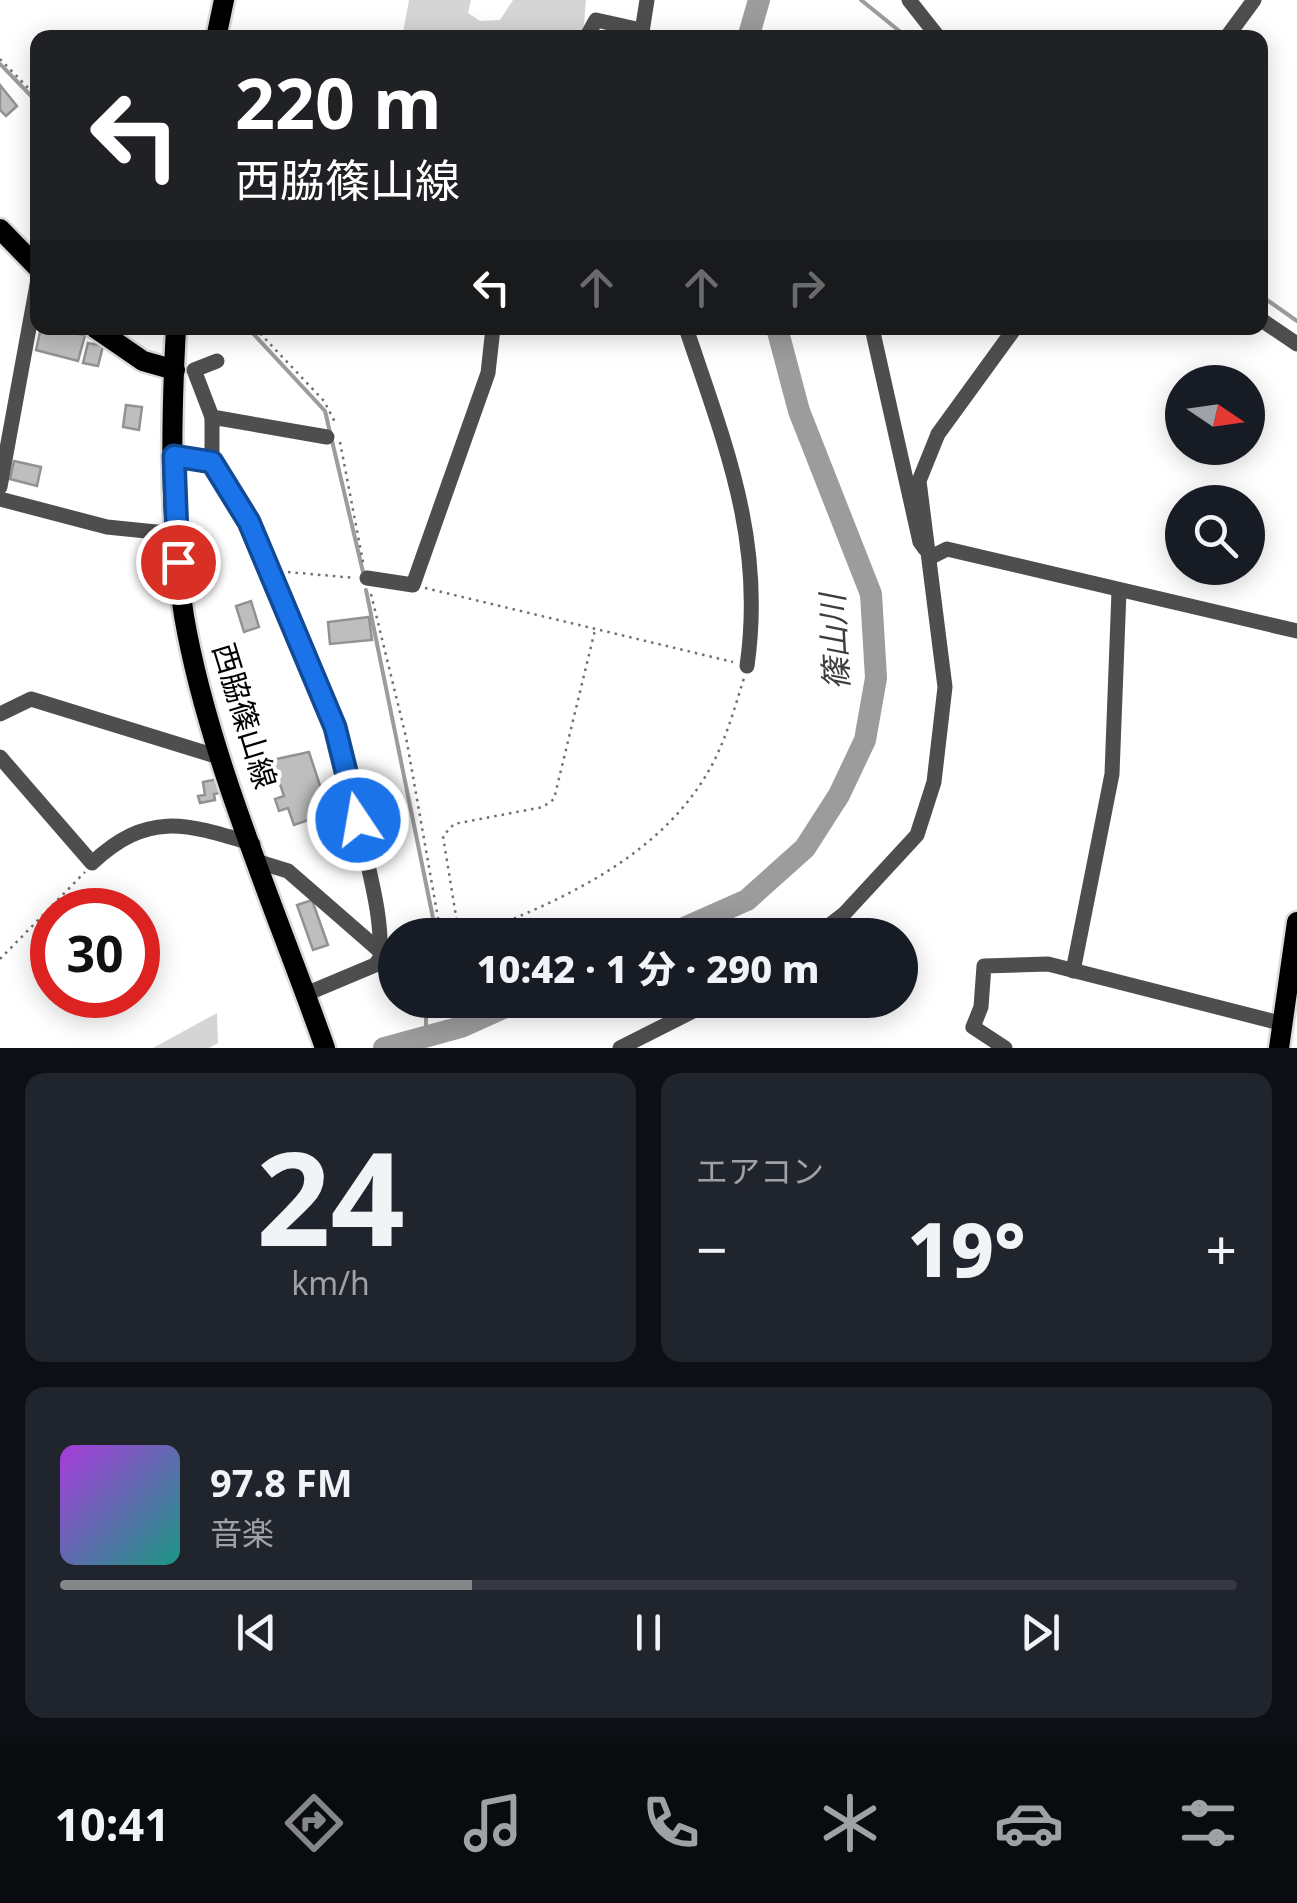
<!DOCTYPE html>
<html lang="ja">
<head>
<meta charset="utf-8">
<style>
  :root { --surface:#171b24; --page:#20242c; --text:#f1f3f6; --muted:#9ea1a6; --line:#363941; --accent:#858687 }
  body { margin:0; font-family:"Noto Sans","Noto Sans JP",sans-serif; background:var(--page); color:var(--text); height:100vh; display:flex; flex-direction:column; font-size:38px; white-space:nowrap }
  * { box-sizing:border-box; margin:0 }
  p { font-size:32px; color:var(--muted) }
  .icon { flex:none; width:55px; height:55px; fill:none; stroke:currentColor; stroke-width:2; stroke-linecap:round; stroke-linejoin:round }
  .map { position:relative; height:1048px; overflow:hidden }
  .panel { display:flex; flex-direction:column; gap:25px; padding:25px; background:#0d0f14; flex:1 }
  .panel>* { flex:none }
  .hud { position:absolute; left:30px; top:30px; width:1238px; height:305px; border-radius:20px; box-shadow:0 5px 25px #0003; background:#202124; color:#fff; overflow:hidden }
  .needle { width:65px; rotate:103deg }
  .tools { position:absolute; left:1165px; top:365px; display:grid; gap:20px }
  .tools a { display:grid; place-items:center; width:100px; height:100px; border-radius:50%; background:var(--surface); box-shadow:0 5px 25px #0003; font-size:50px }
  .speed { position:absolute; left:30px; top:888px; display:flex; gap:20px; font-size:50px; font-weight:700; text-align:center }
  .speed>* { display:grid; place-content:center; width:130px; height:130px; border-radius:50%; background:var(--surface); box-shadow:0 5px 25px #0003; line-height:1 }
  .speed .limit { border:15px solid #d22; background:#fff; color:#111 }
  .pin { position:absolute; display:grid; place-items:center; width:85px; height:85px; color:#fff; margin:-42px; border:5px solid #fff; border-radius:50%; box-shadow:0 2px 10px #0007 }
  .me { position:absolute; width:110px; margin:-55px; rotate:348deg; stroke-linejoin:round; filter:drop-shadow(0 0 8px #0008) }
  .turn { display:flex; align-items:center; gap:35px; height:210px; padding:0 40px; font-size:45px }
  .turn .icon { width:130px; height:130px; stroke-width:2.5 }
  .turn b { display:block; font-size:70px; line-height:85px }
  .lanes { display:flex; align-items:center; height:95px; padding:0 40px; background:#0003; justify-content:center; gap:50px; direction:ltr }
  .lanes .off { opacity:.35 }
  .big { font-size:75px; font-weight:800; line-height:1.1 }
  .panel .tile { flex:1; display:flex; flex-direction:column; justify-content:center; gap:15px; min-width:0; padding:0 35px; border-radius:20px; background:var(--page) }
  .panel .dial { align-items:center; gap:0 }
  .dial b { font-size:130px; line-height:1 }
  .song { display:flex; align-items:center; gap:30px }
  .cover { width:120px; height:120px; border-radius:15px; background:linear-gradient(135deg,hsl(280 70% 55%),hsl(170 70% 35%)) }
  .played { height:10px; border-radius:5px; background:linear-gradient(90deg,var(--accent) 35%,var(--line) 35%) }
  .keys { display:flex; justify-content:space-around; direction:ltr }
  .heat { display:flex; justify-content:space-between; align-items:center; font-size:55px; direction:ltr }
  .panel .tiles { flex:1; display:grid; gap:25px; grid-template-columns:1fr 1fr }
  .tile:last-child { grid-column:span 2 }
  .trip { position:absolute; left:378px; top:918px; width:540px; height:100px; border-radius:50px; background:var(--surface); box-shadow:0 5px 25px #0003; font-weight:800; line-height:100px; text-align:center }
  .tab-bar { display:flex; height:160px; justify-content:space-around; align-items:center; background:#090b0e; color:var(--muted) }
  .tab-bar .icon { width:70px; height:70px }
  .tab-bar .on { color:var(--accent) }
  .tab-bar b { font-size:45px; color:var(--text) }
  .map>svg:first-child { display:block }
  .green { fill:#d5d5d5 }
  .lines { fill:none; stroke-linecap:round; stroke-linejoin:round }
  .stream { stroke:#9c9c9c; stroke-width:4 }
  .river { stroke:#9c9c9c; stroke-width:22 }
  .building { fill:#bebebe; stroke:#929292; stroke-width:2.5 }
  .major-casing { stroke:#dbdbdb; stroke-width:25 }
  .path { stroke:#707070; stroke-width:2.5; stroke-dasharray:2.5 5; stroke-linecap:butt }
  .minor { stroke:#4e4e4e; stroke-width:15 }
  .major { stroke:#000; stroke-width:20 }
  .route-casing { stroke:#114b97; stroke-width:25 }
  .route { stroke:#1a73e8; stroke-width:18 }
  .labels { text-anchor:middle; stroke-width:8; stroke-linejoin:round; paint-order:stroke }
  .street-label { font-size:30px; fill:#000; stroke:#fff }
  .water-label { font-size:32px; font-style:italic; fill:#3d3d3d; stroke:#fff }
</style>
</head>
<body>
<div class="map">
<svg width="1297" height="1048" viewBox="0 0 1297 1048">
  <rect width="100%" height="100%" fill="#fff"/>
  <g class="green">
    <polygon points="409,0 471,0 468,13 480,21 500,20 513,0 586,0 583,37 402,38"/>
    <polygon points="217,1013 218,1043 209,1048 153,1048"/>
  </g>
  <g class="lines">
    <g class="stream">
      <polyline points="861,0 908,38"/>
      <polyline points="0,64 38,103"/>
      <polyline points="1260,295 1297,321"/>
      <polyline points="248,328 325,411 363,572"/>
      <polyline points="366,590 433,918 431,935"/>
      <polyline points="426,1000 426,1036"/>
    </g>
    <g class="river">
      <polyline points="748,38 759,0"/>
      <polyline points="668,935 747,900 805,848 839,795 865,740 876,678 871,594 799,411 777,328"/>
      <polyline points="384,1048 461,1027 521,1000"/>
    </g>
  </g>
  <g class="building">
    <polygon points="0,85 17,106 6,116 0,110"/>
    <polygon points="41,328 85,335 78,361 36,350"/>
    <polygon points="88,343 103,346 98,366 83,363"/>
    <polygon points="126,405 142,407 139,430 123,427"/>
    <polygon points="14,461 41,467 37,486 10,479"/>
    <polygon points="251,601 259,627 244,632 236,606"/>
    <polygon points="369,617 372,640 330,644 328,622"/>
    <polygon points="309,752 329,813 294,825 288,808 279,811 275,799 284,796 272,760"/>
    <polygon points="218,779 220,793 214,794 215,800 200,803 198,796 205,795 203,782"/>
    <polygon points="312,900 328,945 313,950 297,905"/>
  </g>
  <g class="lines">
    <g class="major-casing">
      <g id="major">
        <polyline points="216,38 224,0"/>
        <polyline points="0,229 38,268"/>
        <polyline points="95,328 143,361 175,370"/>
        <path d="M176,328C171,421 169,523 184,616C208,756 277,912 325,1048"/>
        <polyline points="1279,1048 1297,922"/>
      </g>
    </g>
    <g class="path">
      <polyline points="0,59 38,98"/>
      <polyline points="255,328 324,401 336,424"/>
      <polyline points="340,442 364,567"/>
      <polyline points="288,572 355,578"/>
      <polyline points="425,588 733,662"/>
      <polyline points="371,594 406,737 441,935"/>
      <polyline points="459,935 443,836 454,824 543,807 554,799 595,630"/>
      <path d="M472,935C560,902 659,857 708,772C725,743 734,710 744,678"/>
      <polyline points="0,959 85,872"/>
    </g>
    <g class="minor">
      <polyline points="909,0 939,38"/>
      <polyline points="586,38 596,20 641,30"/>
      <polyline points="641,38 647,0"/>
      <polyline points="1226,38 1254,0"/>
      <polyline points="1260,319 1297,344"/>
      <path d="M686,328C725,444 765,540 747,666"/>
      <polyline points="872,328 920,542 925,549"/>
      <polyline points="212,417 194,370 217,361"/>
      <path d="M175,456L212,461C285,570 338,725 365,852C373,887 382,922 380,958L375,965L306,994"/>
      <polyline points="212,461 212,417 327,437"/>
      <polyline points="0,487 38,279"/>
      <polyline points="0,499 107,527 176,534"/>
      <polyline points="931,557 947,549 1297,631"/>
      <polyline points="367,578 413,585 488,373 493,328"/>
      <polyline points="0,714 31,699 222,758"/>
      <path d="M0,757L92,863C148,811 185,823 253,844"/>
      <polyline points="259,862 288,871 381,952"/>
      <polyline points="817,935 844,914 917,835 934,782 945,687 919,481 938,434 1015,328"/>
      <polyline points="1073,971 1112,774 1119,591"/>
      <polyline points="620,1048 715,1000"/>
      <polyline points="1005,1048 973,1027 981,1007 984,966 1048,964 1284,1024"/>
    </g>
    <use href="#major" class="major"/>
  </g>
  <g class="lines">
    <g class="route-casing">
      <polyline id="route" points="178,562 174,456 212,462 249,522 335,727 358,820"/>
    </g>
    <use href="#route" class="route"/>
  </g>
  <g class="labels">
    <g class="street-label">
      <text transform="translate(244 716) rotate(73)" y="10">西脇篠山線</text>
    </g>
    <g class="water-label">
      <text transform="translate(835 642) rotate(-93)" y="11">篠山川</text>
    </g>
  </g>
</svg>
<div class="tools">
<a><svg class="needle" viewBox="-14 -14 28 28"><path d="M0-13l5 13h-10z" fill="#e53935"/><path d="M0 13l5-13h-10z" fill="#9ea1a6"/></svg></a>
<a><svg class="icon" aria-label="search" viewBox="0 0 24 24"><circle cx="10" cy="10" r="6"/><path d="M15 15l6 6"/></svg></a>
</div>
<div class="speed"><div class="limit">30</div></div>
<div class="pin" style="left:178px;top:562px;background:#d93025"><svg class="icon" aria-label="arrive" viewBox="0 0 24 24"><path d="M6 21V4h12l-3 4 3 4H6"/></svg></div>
<svg class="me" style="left:358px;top:820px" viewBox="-20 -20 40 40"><circle r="17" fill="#1a73e8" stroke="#fff" stroke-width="3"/><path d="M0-11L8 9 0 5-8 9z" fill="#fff"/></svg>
<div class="trip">10:42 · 1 分 · 290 m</div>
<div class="hud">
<div class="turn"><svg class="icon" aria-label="left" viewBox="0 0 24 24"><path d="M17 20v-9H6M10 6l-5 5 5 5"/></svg><div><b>220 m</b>西脇篠山線</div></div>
<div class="lanes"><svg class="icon" aria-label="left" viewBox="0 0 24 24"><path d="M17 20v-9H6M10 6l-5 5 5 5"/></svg><svg class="icon off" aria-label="ahead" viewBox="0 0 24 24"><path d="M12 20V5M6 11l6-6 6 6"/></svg><svg class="icon off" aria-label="ahead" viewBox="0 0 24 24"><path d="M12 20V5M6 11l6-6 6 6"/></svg><svg class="icon off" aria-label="right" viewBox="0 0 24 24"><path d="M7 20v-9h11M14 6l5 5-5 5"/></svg></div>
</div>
</div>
<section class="panel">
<div class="tiles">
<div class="tile dial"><b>24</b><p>km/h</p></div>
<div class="tile"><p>エアコン</p>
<div class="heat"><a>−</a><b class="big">19°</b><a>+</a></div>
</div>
<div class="tile">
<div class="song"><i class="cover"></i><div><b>97.8 FM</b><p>音楽</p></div></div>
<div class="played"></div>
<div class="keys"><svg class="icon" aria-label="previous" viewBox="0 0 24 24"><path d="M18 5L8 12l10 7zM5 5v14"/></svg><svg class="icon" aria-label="pause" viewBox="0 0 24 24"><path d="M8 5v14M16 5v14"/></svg><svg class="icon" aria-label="next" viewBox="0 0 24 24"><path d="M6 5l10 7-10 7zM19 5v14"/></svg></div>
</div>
</div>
</section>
<nav class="tab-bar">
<b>10:41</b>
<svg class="icon on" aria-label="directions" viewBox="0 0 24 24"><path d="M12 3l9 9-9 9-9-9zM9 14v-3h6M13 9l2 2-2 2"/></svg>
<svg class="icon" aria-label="music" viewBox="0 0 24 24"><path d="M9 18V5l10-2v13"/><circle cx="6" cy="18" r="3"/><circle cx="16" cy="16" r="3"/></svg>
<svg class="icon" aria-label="phone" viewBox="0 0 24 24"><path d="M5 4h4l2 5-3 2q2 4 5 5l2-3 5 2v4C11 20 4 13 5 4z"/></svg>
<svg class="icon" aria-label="climate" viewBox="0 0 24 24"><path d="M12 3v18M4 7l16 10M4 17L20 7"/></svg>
<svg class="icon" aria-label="car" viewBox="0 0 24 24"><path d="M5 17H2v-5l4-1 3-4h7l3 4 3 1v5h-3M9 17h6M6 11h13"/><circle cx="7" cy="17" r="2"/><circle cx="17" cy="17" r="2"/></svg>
<svg class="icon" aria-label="filters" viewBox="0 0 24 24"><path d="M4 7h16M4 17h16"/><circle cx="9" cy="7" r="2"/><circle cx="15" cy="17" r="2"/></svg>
</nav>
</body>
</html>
